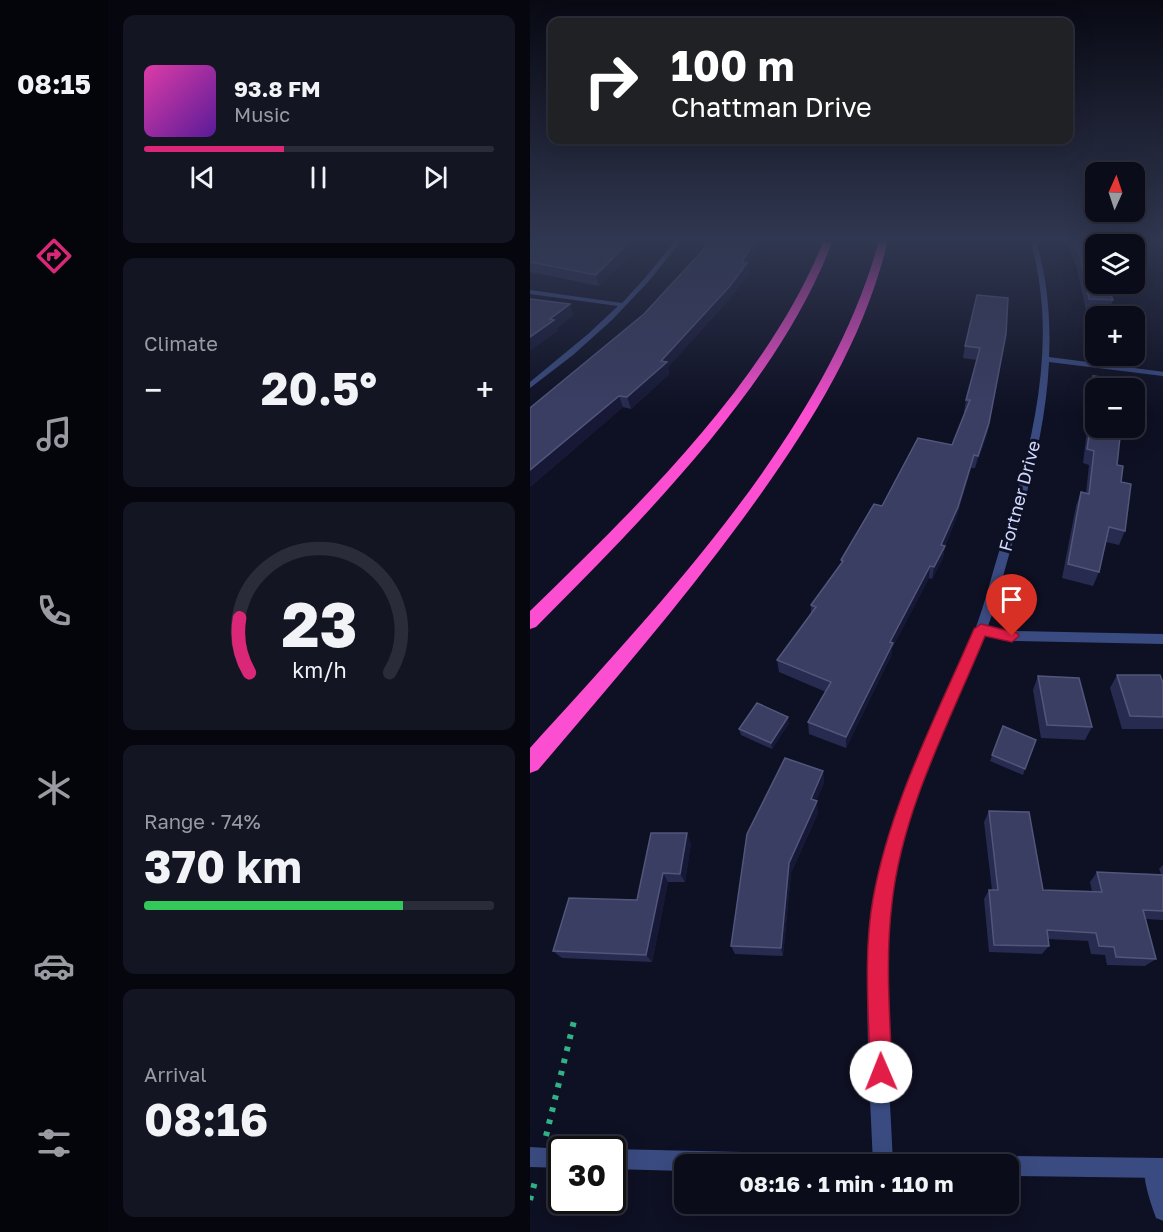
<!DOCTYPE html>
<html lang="en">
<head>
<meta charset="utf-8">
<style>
  :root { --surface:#0a0c1a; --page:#131523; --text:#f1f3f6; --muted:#999ba2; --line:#2a2c39; --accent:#db2777 }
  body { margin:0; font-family:"Golos Text",sans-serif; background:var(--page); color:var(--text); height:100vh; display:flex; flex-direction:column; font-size:22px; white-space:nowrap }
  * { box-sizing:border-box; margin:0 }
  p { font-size:20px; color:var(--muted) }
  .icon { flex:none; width:33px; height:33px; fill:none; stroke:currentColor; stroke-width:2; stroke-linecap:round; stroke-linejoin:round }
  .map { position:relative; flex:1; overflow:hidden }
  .drawer { display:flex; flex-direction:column; gap:15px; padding:15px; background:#06070e; width:422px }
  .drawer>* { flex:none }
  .banner { position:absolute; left:18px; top:18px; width:525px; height:126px; border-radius:12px; box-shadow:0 6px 24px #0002,0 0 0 2px var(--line); background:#202124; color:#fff; overflow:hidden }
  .needle { width:39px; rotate:3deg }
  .tools { position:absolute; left:555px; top:162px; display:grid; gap:12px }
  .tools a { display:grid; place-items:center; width:60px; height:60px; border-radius:12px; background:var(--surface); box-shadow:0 6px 24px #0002,0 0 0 2px var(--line); font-size:30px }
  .speed { position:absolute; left:18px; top:1136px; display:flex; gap:12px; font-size:30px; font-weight:700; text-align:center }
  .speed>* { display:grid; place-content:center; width:78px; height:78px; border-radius:50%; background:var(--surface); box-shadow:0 6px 24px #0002,0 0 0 2px var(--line); line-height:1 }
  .speed .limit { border:3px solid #111; border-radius:9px; background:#fff; color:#111 }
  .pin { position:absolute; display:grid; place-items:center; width:51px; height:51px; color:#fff; margin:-62px -26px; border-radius:50% 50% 50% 0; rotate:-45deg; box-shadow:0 0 6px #0007 }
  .pin .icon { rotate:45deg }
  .me { position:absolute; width:66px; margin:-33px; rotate:359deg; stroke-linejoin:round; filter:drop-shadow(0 0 4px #0008) }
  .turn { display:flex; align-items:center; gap:21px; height:126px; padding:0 24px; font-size:27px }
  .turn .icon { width:78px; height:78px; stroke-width:2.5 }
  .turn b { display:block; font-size:42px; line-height:51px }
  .big { font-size:45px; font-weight:700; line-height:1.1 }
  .drawer .tile { flex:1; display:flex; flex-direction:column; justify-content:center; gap:9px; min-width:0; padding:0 21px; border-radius:12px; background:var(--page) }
  .drawer .dial { align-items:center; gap:0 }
  .dial svg { height:156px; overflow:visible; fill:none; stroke:var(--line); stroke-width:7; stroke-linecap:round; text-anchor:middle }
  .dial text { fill:var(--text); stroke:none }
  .song { display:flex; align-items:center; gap:18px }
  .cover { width:72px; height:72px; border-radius:9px; background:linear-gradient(135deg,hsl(320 70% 55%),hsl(270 70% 35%)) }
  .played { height:6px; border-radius:3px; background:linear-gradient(90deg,var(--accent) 40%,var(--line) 40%) }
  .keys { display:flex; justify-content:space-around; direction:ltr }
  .heat { display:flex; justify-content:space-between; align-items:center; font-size:33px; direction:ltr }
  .charge { height:9px; border-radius:4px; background:linear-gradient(90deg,#34c759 74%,var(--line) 0) }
  .trip { position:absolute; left:144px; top:1154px; width:345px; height:60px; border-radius:12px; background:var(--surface); box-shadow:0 6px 24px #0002,0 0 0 2px var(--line); font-weight:700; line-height:60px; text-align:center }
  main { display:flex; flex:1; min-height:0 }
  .tab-bar { display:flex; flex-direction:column; width:108px; justify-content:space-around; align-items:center; background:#04050a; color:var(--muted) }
  .tab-bar .icon { width:42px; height:42px }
  .tab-bar .on { color:var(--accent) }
  .tab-bar b { font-size:27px; color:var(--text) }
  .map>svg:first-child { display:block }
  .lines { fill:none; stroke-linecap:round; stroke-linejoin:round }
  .path { stroke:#31b287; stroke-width:6; stroke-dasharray:4.5 8; stroke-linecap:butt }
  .minor { fill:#3a4b81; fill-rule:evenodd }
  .tertiary { fill:#3a4b81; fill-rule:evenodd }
  .motorway { fill:#fb4ed1; fill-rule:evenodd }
  .wall { fill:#282b50 }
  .shaded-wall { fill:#161836 }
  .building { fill:#3a3e63; stroke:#52567b; stroke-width:1.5 }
  .route { fill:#e11d48; stroke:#92132f; stroke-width:1.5 }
  .labels { text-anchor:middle; stroke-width:6; stroke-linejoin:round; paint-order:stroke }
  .street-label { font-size:18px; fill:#d1d8fe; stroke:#0e1023 }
</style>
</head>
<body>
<main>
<nav class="tab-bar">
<b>08:15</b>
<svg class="icon on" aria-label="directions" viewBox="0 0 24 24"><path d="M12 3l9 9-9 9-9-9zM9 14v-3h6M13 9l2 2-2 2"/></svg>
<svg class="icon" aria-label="music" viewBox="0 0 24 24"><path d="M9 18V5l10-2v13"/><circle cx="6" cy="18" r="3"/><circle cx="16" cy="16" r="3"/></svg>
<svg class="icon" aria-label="phone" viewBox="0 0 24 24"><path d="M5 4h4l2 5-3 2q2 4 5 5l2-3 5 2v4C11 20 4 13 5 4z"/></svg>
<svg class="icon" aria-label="climate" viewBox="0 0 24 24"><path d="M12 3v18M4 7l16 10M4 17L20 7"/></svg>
<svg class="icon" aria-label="car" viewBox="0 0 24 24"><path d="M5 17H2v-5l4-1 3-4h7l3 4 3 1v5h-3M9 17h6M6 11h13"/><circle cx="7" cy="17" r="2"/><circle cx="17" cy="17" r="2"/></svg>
<svg class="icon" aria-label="filters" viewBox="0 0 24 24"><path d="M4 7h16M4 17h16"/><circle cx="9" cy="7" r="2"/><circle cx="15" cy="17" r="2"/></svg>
</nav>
<section class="drawer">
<div class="tile">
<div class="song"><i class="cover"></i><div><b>93.8 FM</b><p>Music</p></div></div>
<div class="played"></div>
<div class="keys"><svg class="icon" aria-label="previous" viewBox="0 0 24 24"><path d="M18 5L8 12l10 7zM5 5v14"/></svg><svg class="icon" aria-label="pause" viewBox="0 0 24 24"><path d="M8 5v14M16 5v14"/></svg><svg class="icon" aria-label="next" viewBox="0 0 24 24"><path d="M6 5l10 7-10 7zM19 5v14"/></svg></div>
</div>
<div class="tile"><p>Climate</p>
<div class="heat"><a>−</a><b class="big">20.5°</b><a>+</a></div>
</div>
<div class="tile dial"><svg viewBox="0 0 100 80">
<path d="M14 69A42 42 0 1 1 86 69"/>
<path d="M14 69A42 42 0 0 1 9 41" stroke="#db2777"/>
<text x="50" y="56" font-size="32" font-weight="700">23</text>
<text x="50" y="72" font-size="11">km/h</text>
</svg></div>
<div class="tile"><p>Range · 74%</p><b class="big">370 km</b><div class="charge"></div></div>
<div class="tile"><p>Arrival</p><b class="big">08:16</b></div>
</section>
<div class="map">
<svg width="634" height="1232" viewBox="0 0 634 1232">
  <rect width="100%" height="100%" fill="#0e1023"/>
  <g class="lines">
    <g class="path">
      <polyline points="16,1136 44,1021"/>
      <polyline points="0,1200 6,1178"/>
    </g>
    <g class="minor">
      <polygon points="146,240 152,240 118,282 82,320 43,355 0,388 0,382 58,334 88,306 0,294 0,290 92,303 114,279"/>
      <path d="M500,240H506C517,277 521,319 519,357L634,372V376L519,362C516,428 498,491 479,555C472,579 467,603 458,626L482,631L634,634V644L482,641L455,635C425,709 386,781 369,860C347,959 359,1063 363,1164H343C339,1063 329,958 353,859C373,779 413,707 444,632C454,607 460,581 468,555C500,454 531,345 500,240Z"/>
      <path d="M623,1158L630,1161L634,1168V1221L626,1218C621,1204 610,1174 616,1161Z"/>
    </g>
    <g class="tertiary">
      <polygon points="0,1147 35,1149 32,1149 32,1168 0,1167"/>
      <polygon points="81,1149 82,1149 305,1154 312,1157 315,1164 154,1164 154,1171 82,1169"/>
      <polygon points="478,1156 634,1158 634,1178 478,1176 478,1164 468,1164 471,1159"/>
    </g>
    <g class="motorway">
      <path d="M294,240H303C249,384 114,518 6,627L0,629V611C108,506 237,382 294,240Z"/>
      <path d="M349,240H358C333,345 275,434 212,520C148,607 78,688 8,770L0,773V748C129,605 299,429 349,240Z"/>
    </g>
  </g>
  <g class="wall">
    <polygon points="0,240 108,247 69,286 0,272"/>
    <polygon points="178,240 232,240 218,265 219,273 202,296 138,367 139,374 101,409 93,407 0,487 114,314 173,250"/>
    <polygon points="535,240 564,240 566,284 582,284 581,286 578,286 583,300 579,313 556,311 547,268"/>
    <polygon points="476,334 457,435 445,468 441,468 426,519 415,546 413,558 402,579 399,578 362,648 362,654 316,748 279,734 278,722 296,692 249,672 247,660 281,613 281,605 311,564 311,560 352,506 422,445 435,412 434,412 436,400 447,360 433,358 435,346"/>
    <polygon points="563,376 591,482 595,531 589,545 576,542 569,572 563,586 532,578 546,506 551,492 556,493 559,465 553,463 558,423 559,389"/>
    <polygon points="587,675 633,683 633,729 592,729 580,688"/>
    <polygon points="508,676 562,727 555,740 511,738 503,690"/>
    <polygon points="259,723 242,749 211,735 209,729"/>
    <polygon points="473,726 495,769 493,775 460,761"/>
    <polygon points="293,771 294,783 286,801 288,813 261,873 253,956 205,954 201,946"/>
    <polygon points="459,811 513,890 562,891 560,882 567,872 631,874 629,869 633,865 633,920 616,919 626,959 615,966 577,965 575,955 561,954 558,941 518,939 519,946 512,954 459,952 454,899 459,890 462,890 454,822"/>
    <polygon points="161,843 155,882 138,882 122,962 32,958 23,951 107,900"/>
  </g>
  <g class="shaded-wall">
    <polygon points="101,240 113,240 69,286 66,275"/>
    <polygon points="225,240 232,240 218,265 219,273 202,296 138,367 139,374 101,409 97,397 131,361 212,262"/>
    <polygon points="40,304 44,315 27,328 28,331 0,351 0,337 20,319"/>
    <polygon points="89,396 93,407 0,487 0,470"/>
    <polygon points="459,423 457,435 445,468 448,456"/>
    <polygon points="444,455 441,468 426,519 413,550 415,546 413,558 402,579 404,567 411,545"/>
    <polygon points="400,566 399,578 362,648 362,654 316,748 316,737 360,642"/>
    <polygon points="258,717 259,723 242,749 241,743"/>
    <polygon points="293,771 294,783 282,810 281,799"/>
    <polygon points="287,801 288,813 261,873 253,956 251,948 259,863"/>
    <polygon points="157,833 161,843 155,882 150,874"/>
    <polygon points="133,873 138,882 122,962 116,955"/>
  </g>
  <g class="building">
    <polygon points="0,240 101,240 66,275 0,262"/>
    <polygon points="178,240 225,240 212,262 217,263 200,286 131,361 137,362 97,397 89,396 0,470 0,408 114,314 173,250"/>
    <polygon points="543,240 564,240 567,244 566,244 566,284 577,284 583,300 559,299 550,256"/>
    <polygon points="447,295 478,298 476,334 459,423 448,456 444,455 428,507 411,545 415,546 404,567 400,566 360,642 363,643 316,737 278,722 301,682 247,660 286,607 281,605 313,561 311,560 344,504 352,506 388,438 422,445 440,400 436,400 450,348 435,346"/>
    <polygon points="0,299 40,304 20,319 24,320 0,337"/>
    <polygon points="563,376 587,379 588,388 566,388 566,428 591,428 587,465 593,466 591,482 601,484 595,531 579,527 569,572 538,564 551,492 559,494 564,451 557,449 563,409"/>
    <polygon points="587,675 630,675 633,683 633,717 600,716"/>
    <polygon points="508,676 549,678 562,727 517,725"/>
    <polygon points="227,703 258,717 241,743 209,729"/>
    <polygon points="473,726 506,740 495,769 462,755"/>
    <polygon points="255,758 293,771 281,799 287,801 259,863 251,948 201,946 217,834"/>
    <polygon points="459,811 499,812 513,890 572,892 567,872 633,875 633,911 613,910 626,959 586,957 584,947 569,946 566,933 517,930 519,946 464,945 459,890 468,890"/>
    <polygon points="121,833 157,833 150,874 133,873 116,955 23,951 39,898 107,900"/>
  </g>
  <linearGradient id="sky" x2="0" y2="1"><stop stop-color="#080913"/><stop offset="0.58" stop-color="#303750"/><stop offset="1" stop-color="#303750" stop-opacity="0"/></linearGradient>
  <rect width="634" height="413" fill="url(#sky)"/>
  <path class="route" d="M451,624L487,633L489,636L482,642L455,636C420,721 372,810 362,903C355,959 360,1016 362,1072L358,1080L351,1083L343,1080L340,1072C339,1015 333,955 343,899C360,804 406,717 444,629Z"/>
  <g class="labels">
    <g class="street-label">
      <text transform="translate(490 496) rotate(-75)" y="6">Fortner Drive</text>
    </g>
  </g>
</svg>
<div class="tools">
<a><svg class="needle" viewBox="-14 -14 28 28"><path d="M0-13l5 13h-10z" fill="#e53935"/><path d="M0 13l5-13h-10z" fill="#999ba2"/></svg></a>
<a><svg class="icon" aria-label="layers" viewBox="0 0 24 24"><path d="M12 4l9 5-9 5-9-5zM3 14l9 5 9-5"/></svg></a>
<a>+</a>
<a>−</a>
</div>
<div class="speed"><div class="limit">30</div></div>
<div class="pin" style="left:482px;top:636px;background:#d93025"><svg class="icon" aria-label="arrive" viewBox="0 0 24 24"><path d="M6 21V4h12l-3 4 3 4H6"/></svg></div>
<svg class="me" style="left:351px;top:1072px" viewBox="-20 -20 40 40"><circle r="19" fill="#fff"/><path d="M0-13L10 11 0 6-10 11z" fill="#e11d48"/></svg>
<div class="trip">08:16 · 1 min · 110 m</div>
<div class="banner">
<div class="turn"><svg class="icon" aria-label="right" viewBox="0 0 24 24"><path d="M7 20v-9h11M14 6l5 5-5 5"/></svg><div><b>100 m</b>Chattman Drive</div></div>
</div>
</div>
</main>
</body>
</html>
